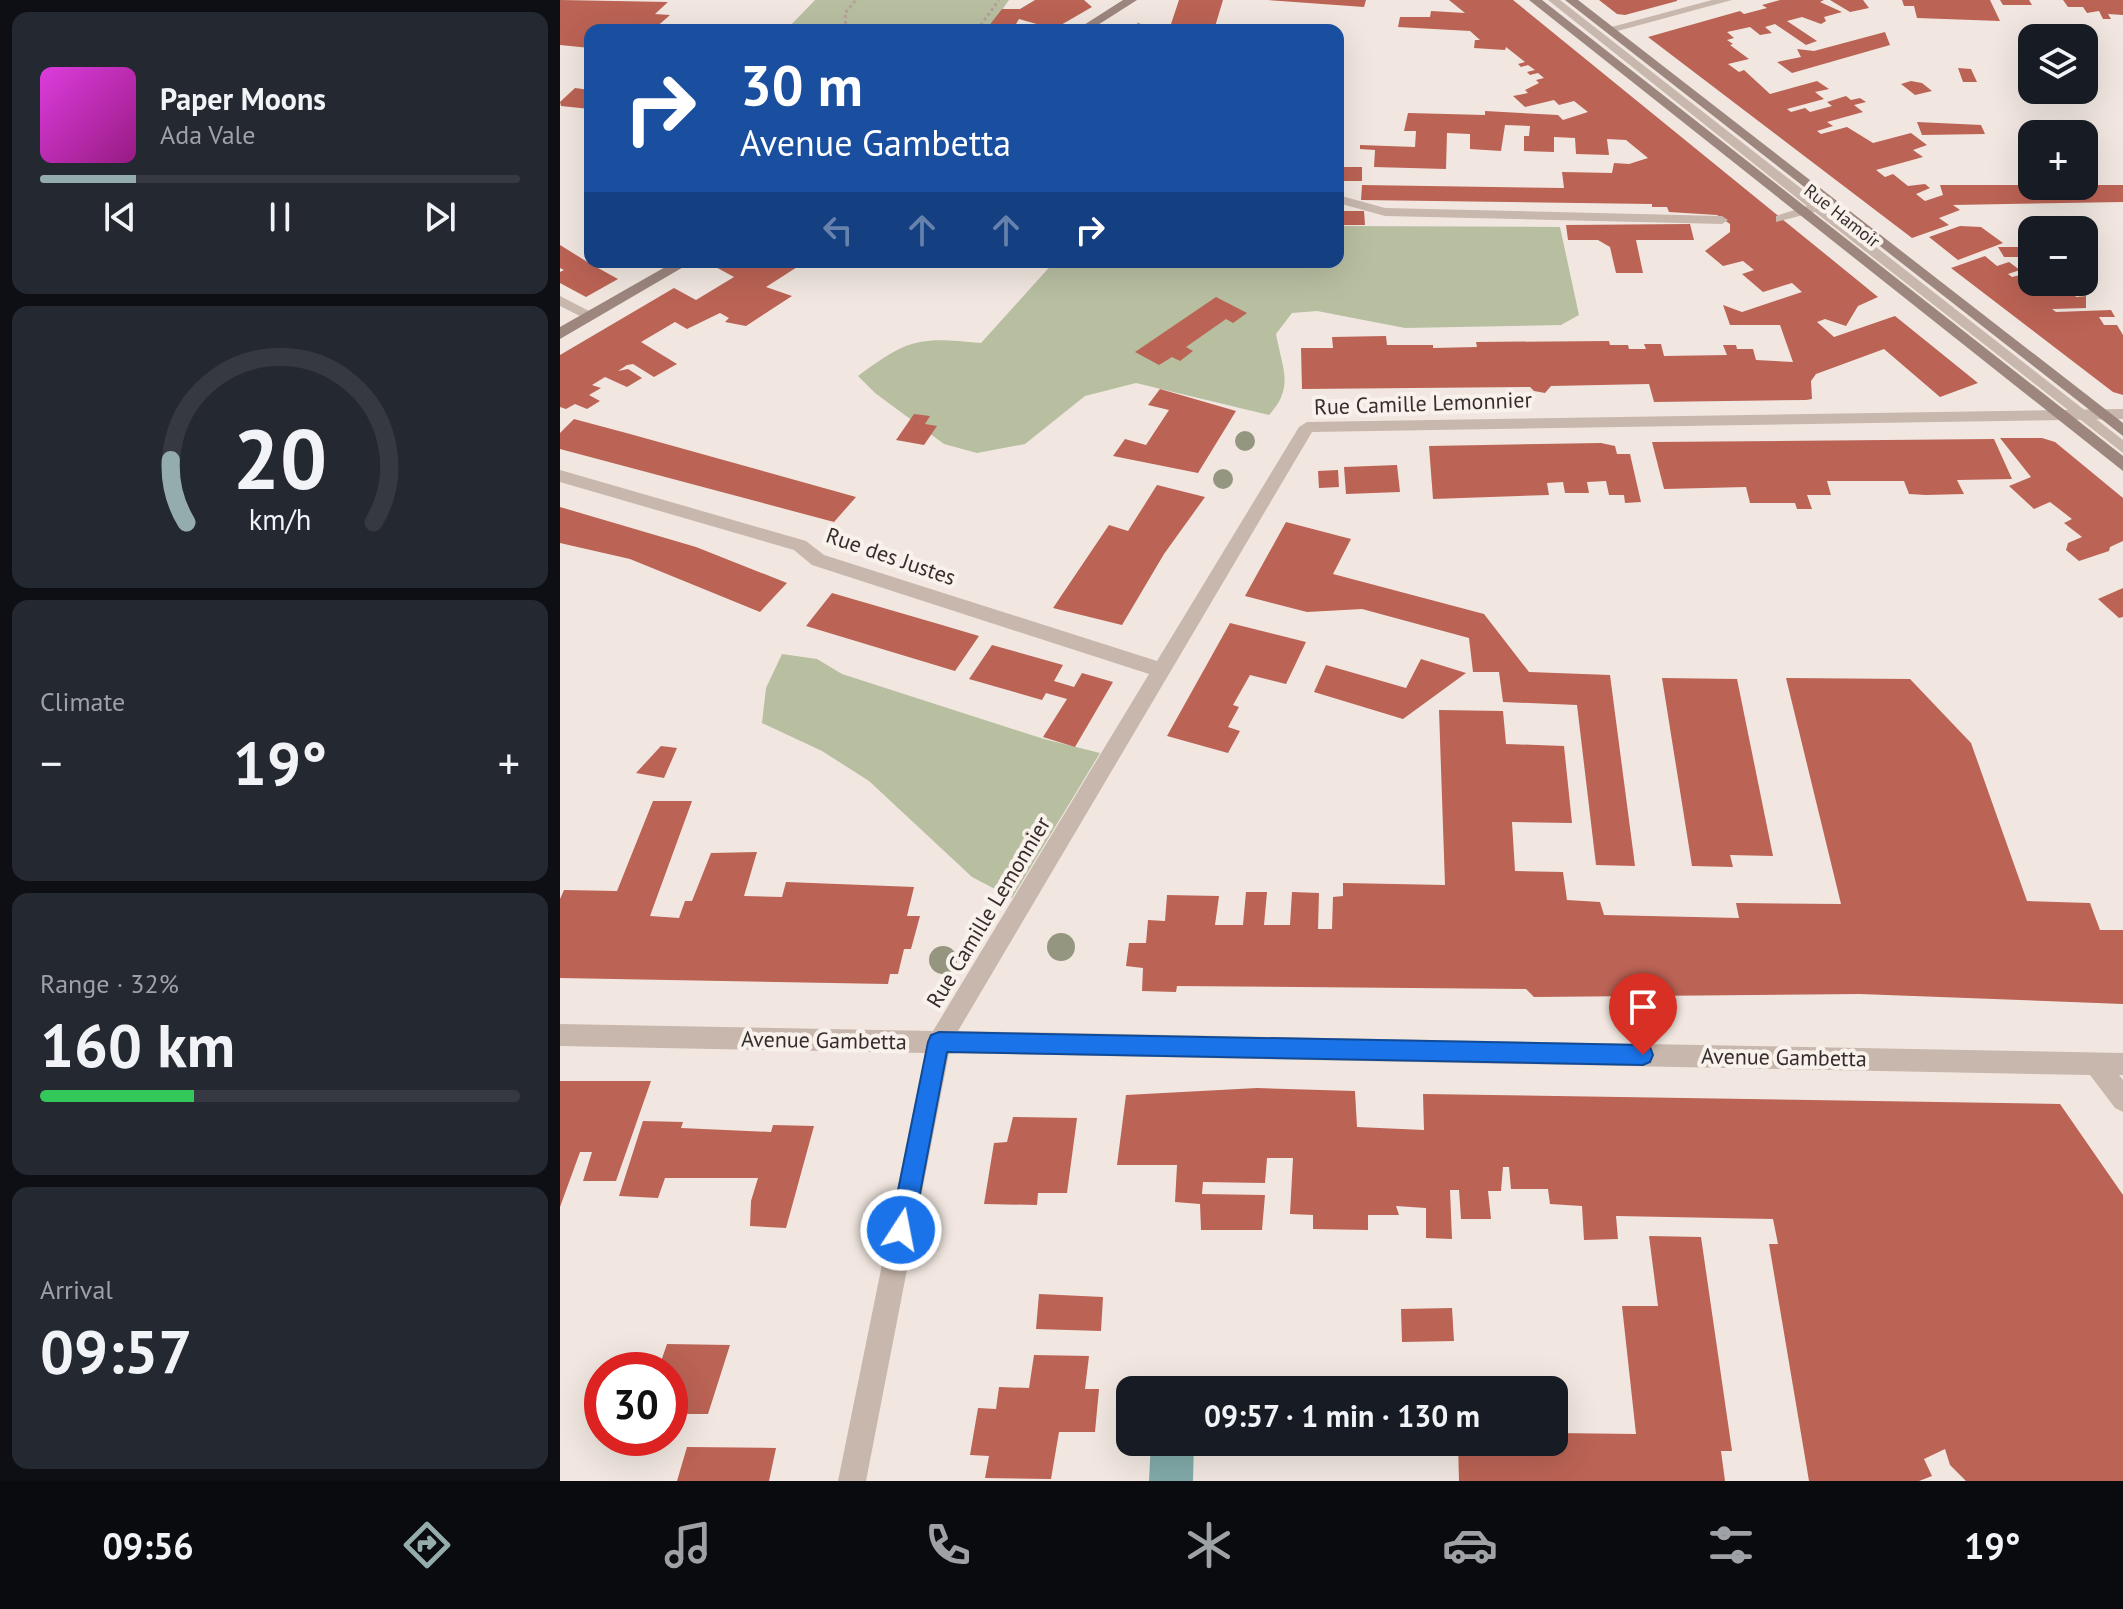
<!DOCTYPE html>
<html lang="en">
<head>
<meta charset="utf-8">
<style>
  :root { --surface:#171b24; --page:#242831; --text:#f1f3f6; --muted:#9ea1a6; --line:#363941; --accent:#95acad }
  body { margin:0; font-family:"PT Sans",sans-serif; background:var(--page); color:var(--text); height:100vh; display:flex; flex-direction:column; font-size:30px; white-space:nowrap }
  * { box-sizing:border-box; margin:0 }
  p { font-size:26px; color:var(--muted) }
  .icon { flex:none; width:44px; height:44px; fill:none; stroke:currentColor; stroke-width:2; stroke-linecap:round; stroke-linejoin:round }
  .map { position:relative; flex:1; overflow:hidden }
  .panel { display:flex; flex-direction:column; gap:12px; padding:12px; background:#0d0f14; width:560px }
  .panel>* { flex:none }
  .banner { position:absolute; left:24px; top:24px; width:760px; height:244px; border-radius:16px; box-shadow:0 8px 32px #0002; background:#1a4fa0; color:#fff; overflow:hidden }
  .buttons { position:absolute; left:1458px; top:24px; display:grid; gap:16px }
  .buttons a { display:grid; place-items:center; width:80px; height:80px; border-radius:16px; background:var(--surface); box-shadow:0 8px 32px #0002; font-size:40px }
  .speed { position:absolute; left:24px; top:1352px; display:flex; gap:16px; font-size:40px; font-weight:700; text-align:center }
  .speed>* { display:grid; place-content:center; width:104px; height:104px; border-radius:50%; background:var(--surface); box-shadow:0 8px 32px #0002; line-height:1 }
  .speed .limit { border:12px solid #d22; background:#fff; color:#111 }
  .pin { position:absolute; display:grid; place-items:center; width:68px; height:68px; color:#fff; margin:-82px -34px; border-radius:50% 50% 50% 0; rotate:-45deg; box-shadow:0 0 8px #0007 }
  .pin .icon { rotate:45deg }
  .me { position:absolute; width:88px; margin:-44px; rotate:11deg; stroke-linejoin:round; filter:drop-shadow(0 0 6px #0008) }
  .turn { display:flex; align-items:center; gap:28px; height:168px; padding:0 24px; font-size:36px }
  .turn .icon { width:104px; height:104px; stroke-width:2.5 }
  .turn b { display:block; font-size:56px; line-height:68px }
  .lanes { display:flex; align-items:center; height:76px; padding:0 24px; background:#0003; justify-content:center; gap:40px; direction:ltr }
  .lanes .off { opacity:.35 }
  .big { font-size:60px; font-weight:700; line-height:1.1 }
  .panel .card { flex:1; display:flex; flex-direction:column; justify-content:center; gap:12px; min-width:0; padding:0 28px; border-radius:16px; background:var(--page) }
  .panel .dial { align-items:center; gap:0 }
  .dial svg { height:208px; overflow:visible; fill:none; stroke:var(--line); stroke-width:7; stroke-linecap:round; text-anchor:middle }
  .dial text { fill:var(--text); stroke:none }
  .song { display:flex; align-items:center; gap:24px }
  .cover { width:96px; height:96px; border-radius:12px; background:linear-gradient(135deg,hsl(300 70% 55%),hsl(310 70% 35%)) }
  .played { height:8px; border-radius:4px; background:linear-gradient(90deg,var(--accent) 20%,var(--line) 20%) }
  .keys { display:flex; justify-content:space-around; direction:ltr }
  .heat { display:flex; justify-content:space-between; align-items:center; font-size:44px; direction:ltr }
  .charge { height:12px; border-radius:6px; background:linear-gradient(90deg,#34c759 32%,var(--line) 0) }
  .trip { position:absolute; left:556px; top:1376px; width:452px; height:80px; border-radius:16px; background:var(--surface); box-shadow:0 8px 32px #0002; font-weight:700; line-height:80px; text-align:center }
  .tabs { display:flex; height:128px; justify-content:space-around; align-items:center; background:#090b0e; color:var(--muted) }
  .tabs .icon { width:56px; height:56px }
  .tabs .on { color:var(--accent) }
  .tabs b { font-size:36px; color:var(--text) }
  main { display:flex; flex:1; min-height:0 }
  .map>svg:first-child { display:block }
  .green { fill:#b8bfa1 }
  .water { fill:#82aba9 }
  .building { fill:#bb6354 }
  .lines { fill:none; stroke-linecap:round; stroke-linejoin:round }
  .path { stroke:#b4a197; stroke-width:3; stroke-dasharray:3 3; stroke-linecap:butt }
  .lane { fill:#c8b7ad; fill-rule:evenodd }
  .street { fill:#c8b7ad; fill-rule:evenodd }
  .secondary { fill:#9c867e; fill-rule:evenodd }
  .tree { fill:#959680 }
  .route { fill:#1a73e8; stroke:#114b97; stroke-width:2 }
  .labels { text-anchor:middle; stroke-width:8; stroke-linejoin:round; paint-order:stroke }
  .far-street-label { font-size:18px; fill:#372e2b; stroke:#f9f2ec }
  .street-label { font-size:22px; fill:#372e2b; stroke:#f9f2ec }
</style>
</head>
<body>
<main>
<section class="panel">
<div class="card">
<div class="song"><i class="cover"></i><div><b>Paper Moons</b><p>Ada Vale</p></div></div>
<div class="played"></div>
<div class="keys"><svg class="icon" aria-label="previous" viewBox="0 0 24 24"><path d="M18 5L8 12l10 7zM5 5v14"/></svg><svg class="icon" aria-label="pause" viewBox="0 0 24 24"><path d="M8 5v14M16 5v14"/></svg><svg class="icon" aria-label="next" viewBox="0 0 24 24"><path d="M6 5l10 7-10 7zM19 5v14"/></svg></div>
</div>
<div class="card dial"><svg viewBox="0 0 100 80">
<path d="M14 69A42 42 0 1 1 86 69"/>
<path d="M14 69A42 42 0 0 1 8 45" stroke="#95acad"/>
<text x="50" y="56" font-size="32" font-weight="700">20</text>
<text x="50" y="72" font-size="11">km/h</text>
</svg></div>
<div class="card"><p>Climate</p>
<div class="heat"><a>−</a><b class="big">19°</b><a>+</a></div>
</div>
<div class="card"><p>Range · 32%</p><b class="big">160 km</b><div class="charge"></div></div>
<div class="card"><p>Arrival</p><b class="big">09:57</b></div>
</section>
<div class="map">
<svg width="1563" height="1481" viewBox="0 0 1563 1481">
  <rect width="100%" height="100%" fill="#f1e7e0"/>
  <g class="green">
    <polygon points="255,0 449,0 434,21 461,30 226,30"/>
    <path d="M778,226L1000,227L1019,315L1001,325L845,328L757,311L732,313L716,334C722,368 735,387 709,415L576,383L525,396L465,444L417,453L384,444L315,393L298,376C349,338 359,337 421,343L494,262H778Z"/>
    <polygon points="222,654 257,659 282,674 484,739 540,753 452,898 412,877 309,781 262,751 202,723 206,688"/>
  </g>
  <polygon class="water" points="591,1442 634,1442 633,1481 589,1481"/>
  <g class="building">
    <polygon points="0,0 108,2 95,14 110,15 93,30 30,30 30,48 0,45"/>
    <polygon points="475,0 524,0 532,7 494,29 459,19 453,29 428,27 442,9 460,9"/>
    <polygon points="619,0 663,0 654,30 609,30"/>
    <polygon points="707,0 806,0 804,7"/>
    <polygon points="889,0 953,0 1318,297 1298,306 1286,326 1265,319 1257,322 1274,337 1335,316 1418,383 1380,397 1324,349 1256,374 1251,381 1252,399 1246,400 1094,402 1089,384 991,386 985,393 974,391 970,387 742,389 741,348 773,348 772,337 826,336 827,345 873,345 873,348 917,347 916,342 1049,341 1050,345 1068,345 1069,349 1086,349 1084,344 1101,344 1104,356 1167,355 1163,345 1176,345 1177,349 1193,349 1196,360 1233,362 1220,325 1170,325 1163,305 1182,312 1242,292 1232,283 1203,292 1182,274 1194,270 1183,261 1163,266 1145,251 1170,232 1170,224 1157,215 1109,212 1107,207 1092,207 1092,204 801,200 802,185 1004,188 1002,172 1052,173 1054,163 1069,164 1088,158 1066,140 1047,139 1049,155 1016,154 1015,138 994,137 994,152 964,151 964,136 969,136 970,126 945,125 941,151 910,149 910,134 887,133 886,169 814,167 815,150 800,149 800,145 855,147 856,131 844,131 848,113 925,115 925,111 998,115 1003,120 1028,112 1014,101 999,105 994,100 965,107 953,96 968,93 965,90 979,83 976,80 984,78 978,73 970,75 967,72 975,70 968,65 961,67 958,64 965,62 946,47 945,50 914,48 915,40 920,40 910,31 838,27 840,17 870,17 871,11 905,13"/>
    <polygon points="1039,0 1117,0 1117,1 1065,15 1057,14"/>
    <polygon points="1220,0 1264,0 1260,2 1282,12 1264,17 1266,21 1261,24 1242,17 1227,21 1257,41 1246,45 1215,24 1205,27 1212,33 1200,35 1190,27 1167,32 1174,38 1167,40 1173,44 1170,45 1189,59 1168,64 1179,72 1184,70 1210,94 1257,81 1269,89 1255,92 1264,99 1227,109 1231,112 1245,108 1250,112 1272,106 1267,102 1286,96 1291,100 1300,98 1306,102 1294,105 1303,112 1267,122 1273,126 1257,131 1261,134 1287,127 1313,143 1351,133 1367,145 1353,150 1363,157 1316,170 1325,177 1333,174 1348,186 1365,184 1370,188 1356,194 1365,201 1383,195 1380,185 1563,185 1563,202 1393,205 1400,210 1379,218 1389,225 1352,238 1088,37 1180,11 1184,14 1207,8 1202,5"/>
    <polygon points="1270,0 1303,0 1309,8 1290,12"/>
    <polygon points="1342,0 1430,0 1440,21 1357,18 1354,6 1344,6"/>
    <polygon points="1440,0 1469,0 1472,5 1443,5"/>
    <polygon points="1503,0 1563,0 1563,15 1548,14 1551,19 1543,19 1539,11 1527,13 1523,7 1508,7"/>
    <polygon points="1325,32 1330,45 1232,73 1217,62 1241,57 1237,49 1254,51"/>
    <polygon points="1398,68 1411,69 1417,82 1403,82"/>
    <polygon points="1351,81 1362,83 1372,91 1355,95 1341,84"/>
    <polygon points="15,88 30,90 30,109 1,106 0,102"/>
    <polygon points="1357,122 1421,125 1425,134 1362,135"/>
    <rect x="778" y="167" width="24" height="14"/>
    <polygon points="778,211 804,211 805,225 778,225"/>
    <polygon points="1130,224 1134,240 1076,240 1083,273 1056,273 1050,247 1038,240 1008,240 1006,225"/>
    <polygon points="1400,226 1421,227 1443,243 1398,260 1369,237"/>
    <polygon points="0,245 29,263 58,279 26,297 0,283 0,272 4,270 0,268"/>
    <polygon points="1438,247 1472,247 1472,257 1444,257"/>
    <polygon points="1425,256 1437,266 1449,262 1460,270 1448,274 1452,277 1472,272 1472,282 1508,284 1516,297 1526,296 1526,308 1492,309 1496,312 1551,310 1555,317 1539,317 1544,325 1557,325 1563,335 1563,395 1553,392 1391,268"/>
    <polygon points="157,262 245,262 206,287 232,296 186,326 165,322 169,318 160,313 127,329 115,322 81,342 117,364 94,377 73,364 67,365 58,371 68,369 82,378 67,387 45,377 32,385 41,388 29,395 40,401 27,409 15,404 6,409 0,407 0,355 114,288 136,300 174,277 152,265"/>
    <polygon points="656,297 687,313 673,323 666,319 626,347 633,351 620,361 612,357 599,365 575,352"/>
    <polygon points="600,389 676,411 638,473 553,456 565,439 586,445 609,410 588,405"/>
    <polygon points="354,414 370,416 365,424 377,426 364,445 336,440"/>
    <polygon points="14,419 70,434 296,497 274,522 0,449 0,433"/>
    <polygon points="1440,438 1482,438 1495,442 1563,498 1563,541 1550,547 1549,551 1519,561 1506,550 1508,543 1522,537 1504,523 1512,519 1490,502 1474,509 1449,486 1471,477"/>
    <polygon points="1434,439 1452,479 1397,480 1404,494 1366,495 1349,494 1344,481 1267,481 1271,495 1247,495 1252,509 1237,509 1235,503 1190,503 1186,487 1104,489 1092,442"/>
    <polygon points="1041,443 1055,446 1057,454 1070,454 1081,502 1065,503 1064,495 1049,495 1046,481 1027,482 1029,493 1005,493 1003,482 987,483 989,495 873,499 869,446"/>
    <polygon points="837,465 840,492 786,494 784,467"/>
    <polygon points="778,470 779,487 759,488 758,471"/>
    <polygon points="597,485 645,497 604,554 562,625 493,608 549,525 568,531"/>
    <polygon points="0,507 136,547 227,583 200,612 70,559 0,543"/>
    <polygon points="726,522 791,539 773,574 924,614 969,672 1050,675 1075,866 1036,865 1017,705 943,702 939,672 913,672 909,638 802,609 747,612 685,596"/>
    <polygon points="1563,588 1563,617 1559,618 1538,599"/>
    <polygon points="272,593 382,625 419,636 395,671 246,626"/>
    <polygon points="670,623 746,642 726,684 690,675 673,705 679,707 668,727 680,731 668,753 607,736"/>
    <polygon points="432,645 503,665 494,681 514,687 522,673 553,682 515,747 483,737 507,699 486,693 482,700 409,679"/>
    <polygon points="861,659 906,673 843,719 754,692 766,665 846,688"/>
    <polygon points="1102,678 1177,679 1213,856 1170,855 1173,867 1132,866"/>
    <polygon points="1226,678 1350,679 1411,743 1467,901 1530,903 1540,930 1563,930 1563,1004 1300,994 974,997 966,989 617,986 616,992 582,991 583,968 566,966 569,943 586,943 588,920 605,921 607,895 659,896 655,925 683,925 686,892 707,892 704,925 730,925 732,892 759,893 758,929 772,929 773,897 783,896 783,883 885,885 879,710 943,711 946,744 1004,746 1012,823 952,822 955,871 1003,872 1007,900 1040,902 1044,915 1179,918 1176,903 1281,904"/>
    <polygon points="101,746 117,748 104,778 76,773"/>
    <polygon points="93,801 132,801 90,916 119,918 125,901 132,901 151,853 197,852 184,896 222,897 226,882 354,887 347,916 360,916 351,949 344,949 338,974 330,974 328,984 0,978 0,899 4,890 57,891"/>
    <polygon points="0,1081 91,1081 56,1181 23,1181 32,1152 20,1152 0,1207"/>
    <polygon points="697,1088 795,1091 797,1127 864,1130 863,1094 1500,1104 1563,1195 1563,1481 1406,1481 1390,1465 1385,1449 1364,1459 1372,1476 1359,1481 1249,1481 1209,1244 1218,1244 1213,1219 1056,1216 1058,1239 1024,1240 1022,1206 990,1204 988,1189 951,1189 949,1167 943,1167 941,1191 928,1191 931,1219 901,1219 899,1190 890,1190 892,1239 866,1238 866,1208 836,1206 839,1215 808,1215 808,1230 753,1229 753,1215 730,1214 733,1158 707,1158 705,1183 643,1182 642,1194 705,1195 702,1230 641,1230 640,1204 615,1202 617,1165 557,1165 566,1095"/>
    <polygon points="453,1117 517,1118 507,1193 478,1193 477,1205 424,1204 434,1143 447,1142"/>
    <polygon points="83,1121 123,1122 121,1128 211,1132 213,1125 254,1126 226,1228 190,1226 191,1201 198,1178 105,1178 98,1198 59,1196"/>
    <polygon points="1089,1236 1141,1237 1172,1451 1161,1451 1165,1481 899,1481 898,1442 994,1442 994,1433 1076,1434 1062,1306 1098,1306"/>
    <polygon points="479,1294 543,1297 541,1331 476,1329"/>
    <polygon points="892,1308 894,1341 842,1342 841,1309"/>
    <polygon points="107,1344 170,1345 148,1414 110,1414 110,1370 98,1370"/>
    <polygon points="474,1355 529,1356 525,1389 539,1389 535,1432 499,1432 491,1479 425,1478 429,1456 410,1455 418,1408 436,1409 439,1387 469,1388"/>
    <polygon points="127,1447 216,1448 209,1481 117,1481"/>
  </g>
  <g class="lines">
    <g class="path">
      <polyline points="577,24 594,30"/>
      <polyline points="286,30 285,13 296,0"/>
      <polyline points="417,30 439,0"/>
    </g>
    <g class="lane">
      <polygon points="988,0 1000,0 1563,440 1563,453 1255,212 1216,222 1216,216 1247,206"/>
      <polygon points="778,195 825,208 1162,216 1168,220 1162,224 825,216 778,203"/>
      <polygon points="0,296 35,314 37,317 30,321 0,306"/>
    </g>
    <g class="street">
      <polygon points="1152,0 1172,0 1050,33 1044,29"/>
      <polygon points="1563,409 1563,419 752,432 398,1031 1563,1053 1563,1075 1559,1075 1563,1080 1563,1112 1555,1108 1530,1075 389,1053 306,1481 278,1481 365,1053 0,1046 0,1024 373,1031 589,674 252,565 234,550 0,482 0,470 246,541 264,555 597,661 739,427 747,422"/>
    </g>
    <g class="secondary">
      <polygon points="563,0 577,0 530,30 516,30"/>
      <polygon points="969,0 982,0 1563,456 1563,471"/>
      <polygon points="1005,0 1018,0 1563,423 1563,436"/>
      <polygon points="114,262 132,262 0,339 0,327"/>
    </g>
  </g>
  <g class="tree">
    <circle cx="685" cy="441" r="10"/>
    <circle cx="663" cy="479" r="10"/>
    <circle cx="501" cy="947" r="14"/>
    <circle cx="383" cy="960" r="14"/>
  </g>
  <polygon class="route" points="379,1032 1083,1045 1090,1047 1093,1055 1090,1062 1083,1065 387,1052 353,1230 350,1239 341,1242 333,1239 330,1230 368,1042 371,1035"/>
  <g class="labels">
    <g class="far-street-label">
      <text transform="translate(1282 216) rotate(38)" y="6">Rue Hamoir</text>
    </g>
    <g class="street-label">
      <text transform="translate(863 403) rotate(-2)" y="8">Rue Camille Lemonnier</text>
      <text transform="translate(331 556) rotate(19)" y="8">Rue des Justes</text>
      <text transform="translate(428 912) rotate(-59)" y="8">Rue Camille Lemonnier</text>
      <text transform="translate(264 1040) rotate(1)" y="8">Avenue Gambetta</text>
      <text transform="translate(1224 1057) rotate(1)" y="8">Avenue Gambetta</text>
    </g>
  </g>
</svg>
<div class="buttons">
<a><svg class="icon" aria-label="layers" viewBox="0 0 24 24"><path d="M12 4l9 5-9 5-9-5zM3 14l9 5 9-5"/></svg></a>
<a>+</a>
<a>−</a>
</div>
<div class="speed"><div class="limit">30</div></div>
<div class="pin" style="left:1083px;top:1055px;background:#d93025"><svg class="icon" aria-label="arrive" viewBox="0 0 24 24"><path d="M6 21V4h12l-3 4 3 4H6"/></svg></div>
<svg class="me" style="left:341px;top:1230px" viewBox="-20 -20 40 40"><circle r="17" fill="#1a73e8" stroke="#fff" stroke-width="3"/><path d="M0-11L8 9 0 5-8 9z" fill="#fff"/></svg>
<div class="trip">09:57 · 1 min · 130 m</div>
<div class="banner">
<div class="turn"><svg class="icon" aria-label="right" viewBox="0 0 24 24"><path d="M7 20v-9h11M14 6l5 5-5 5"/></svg><div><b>30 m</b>Avenue Gambetta</div></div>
<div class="lanes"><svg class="icon off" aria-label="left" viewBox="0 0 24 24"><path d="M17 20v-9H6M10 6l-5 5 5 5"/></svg><svg class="icon off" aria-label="ahead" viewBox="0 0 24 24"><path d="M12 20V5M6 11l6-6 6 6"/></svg><svg class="icon off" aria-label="ahead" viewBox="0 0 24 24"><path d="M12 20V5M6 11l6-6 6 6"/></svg><svg class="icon" aria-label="right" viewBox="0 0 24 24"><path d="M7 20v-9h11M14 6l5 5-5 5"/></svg></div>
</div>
</div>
</main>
<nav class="tabs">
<b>09:56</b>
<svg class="icon on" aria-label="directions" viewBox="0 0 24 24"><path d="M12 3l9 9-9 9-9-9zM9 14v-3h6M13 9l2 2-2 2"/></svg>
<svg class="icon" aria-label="music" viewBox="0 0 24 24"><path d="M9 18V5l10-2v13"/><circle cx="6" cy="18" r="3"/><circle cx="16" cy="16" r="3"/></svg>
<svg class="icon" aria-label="phone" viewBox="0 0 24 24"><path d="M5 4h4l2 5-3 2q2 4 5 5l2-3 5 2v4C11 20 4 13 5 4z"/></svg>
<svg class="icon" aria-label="climate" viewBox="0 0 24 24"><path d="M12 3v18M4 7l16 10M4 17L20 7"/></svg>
<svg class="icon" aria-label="car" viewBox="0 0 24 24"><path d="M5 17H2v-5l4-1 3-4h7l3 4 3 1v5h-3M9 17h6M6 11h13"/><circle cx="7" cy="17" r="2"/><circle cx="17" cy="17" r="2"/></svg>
<svg class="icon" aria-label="filters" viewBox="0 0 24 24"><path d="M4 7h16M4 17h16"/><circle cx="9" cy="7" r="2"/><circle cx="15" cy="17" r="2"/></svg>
<b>19°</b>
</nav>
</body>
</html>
